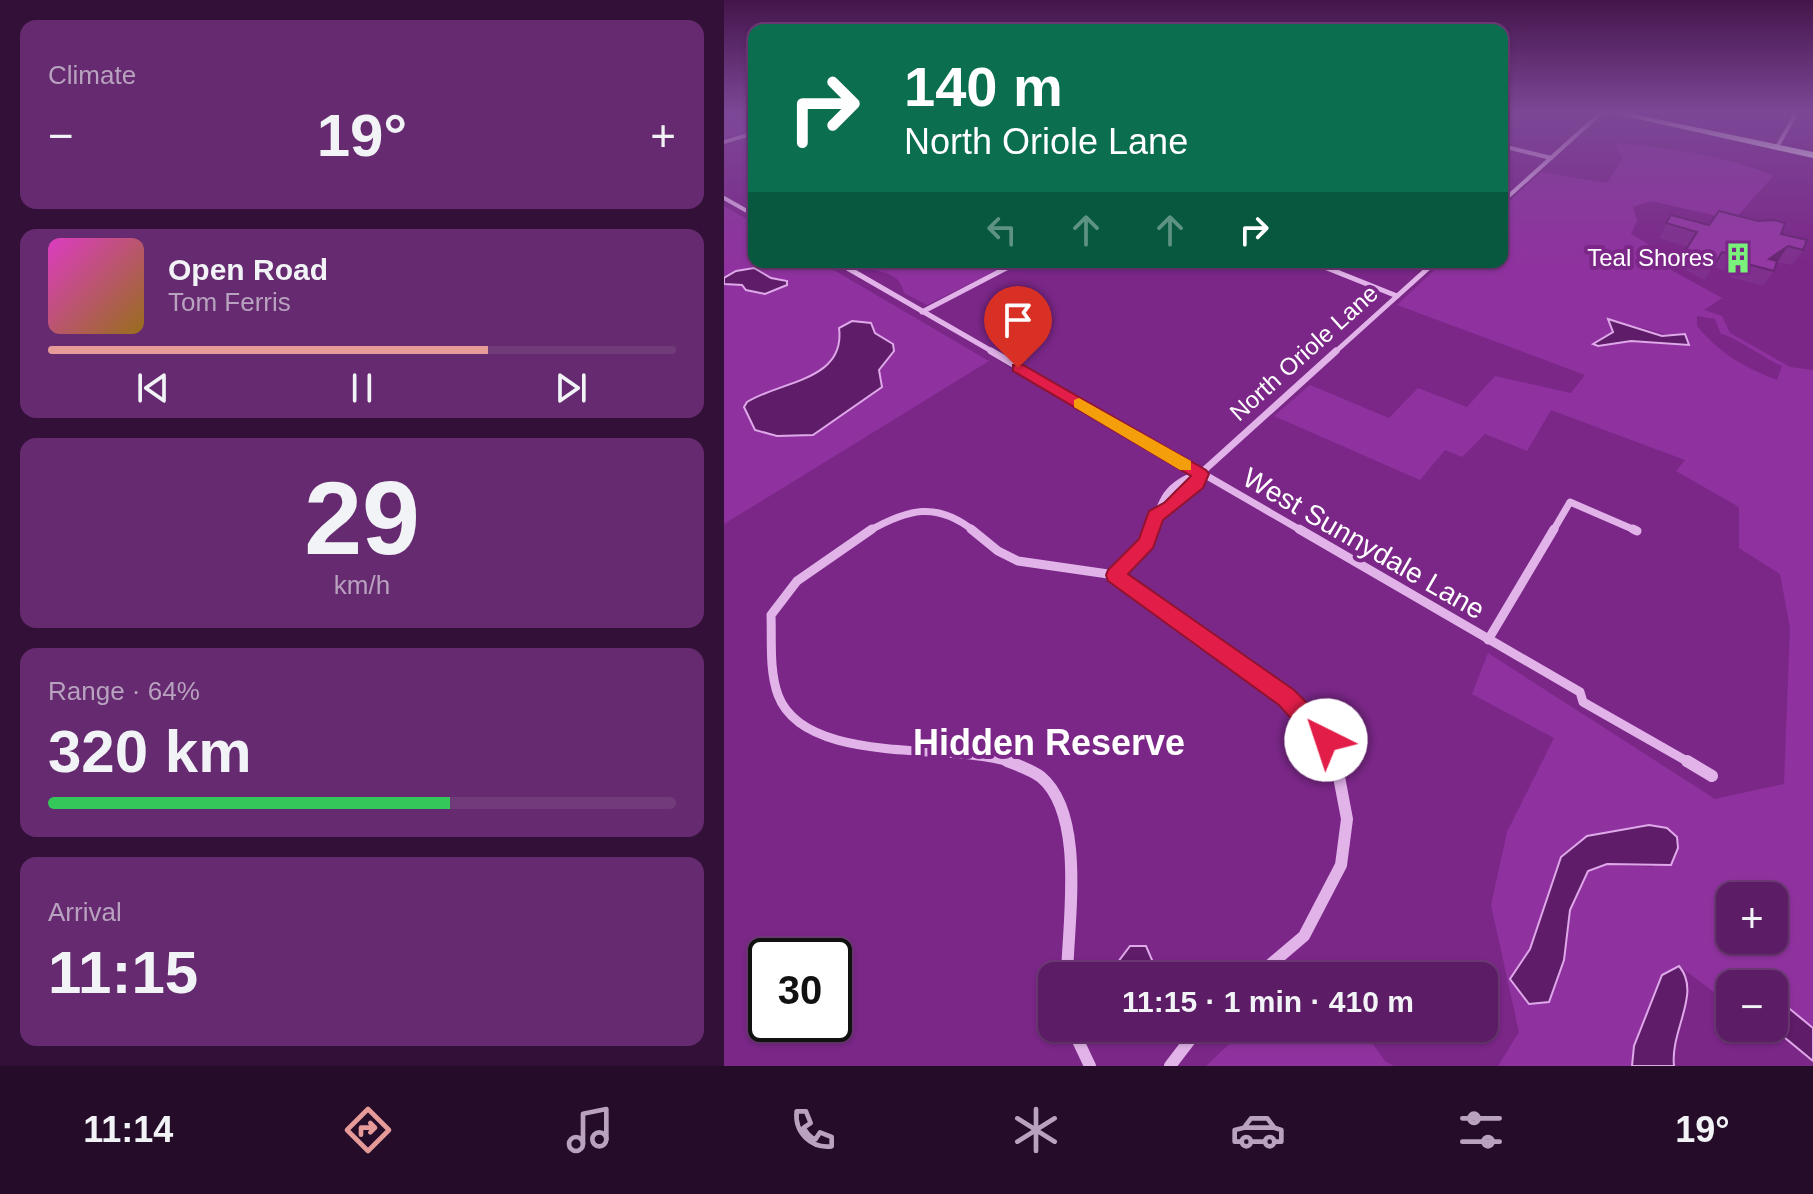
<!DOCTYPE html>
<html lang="en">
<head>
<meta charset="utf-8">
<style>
  :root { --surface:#5c1d66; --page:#652a6f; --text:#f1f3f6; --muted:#b8a2bf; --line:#713b7a; --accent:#e69b98 }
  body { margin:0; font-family:Arial,sans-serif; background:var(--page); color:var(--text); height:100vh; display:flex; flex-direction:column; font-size:30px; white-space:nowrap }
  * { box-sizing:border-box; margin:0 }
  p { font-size:26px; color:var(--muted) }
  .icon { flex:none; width:44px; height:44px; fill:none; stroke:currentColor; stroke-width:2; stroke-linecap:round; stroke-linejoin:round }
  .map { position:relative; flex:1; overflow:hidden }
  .details { display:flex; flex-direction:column; gap:20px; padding:20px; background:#331038; width:724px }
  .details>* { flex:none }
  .guide { position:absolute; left:24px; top:24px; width:760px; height:244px; border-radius:16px; box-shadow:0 2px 6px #0004,0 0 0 2px var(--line); background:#0b6e4f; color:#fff; overflow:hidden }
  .tools { position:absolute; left:992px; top:882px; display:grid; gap:16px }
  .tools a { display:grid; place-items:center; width:72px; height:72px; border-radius:16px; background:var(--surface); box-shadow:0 2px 6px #0004,0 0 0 2px var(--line); font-size:40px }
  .speed { position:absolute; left:24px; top:938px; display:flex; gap:16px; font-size:40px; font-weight:700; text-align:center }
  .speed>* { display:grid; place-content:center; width:104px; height:104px; border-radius:50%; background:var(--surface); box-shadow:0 2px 6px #0004,0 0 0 2px var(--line); line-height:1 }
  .speed .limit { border:4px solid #111; border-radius:12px; background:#fff; color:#111 }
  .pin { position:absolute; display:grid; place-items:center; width:68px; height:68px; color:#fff; margin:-82px -34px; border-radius:50% 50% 50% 0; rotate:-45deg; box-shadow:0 0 8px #0007 }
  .pin .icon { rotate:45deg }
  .me { position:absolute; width:88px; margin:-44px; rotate:319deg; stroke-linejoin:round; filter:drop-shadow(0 0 6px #0008) }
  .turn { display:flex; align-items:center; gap:28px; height:168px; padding:0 24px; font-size:36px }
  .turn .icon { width:104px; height:104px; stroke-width:2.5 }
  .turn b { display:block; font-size:56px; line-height:68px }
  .lanes { display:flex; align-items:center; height:76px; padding:0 24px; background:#0003; justify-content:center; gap:40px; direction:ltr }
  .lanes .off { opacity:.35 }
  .big { font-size:60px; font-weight:600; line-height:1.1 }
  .details .widget { flex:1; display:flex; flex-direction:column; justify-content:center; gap:12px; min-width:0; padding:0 28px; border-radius:16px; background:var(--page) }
  .details .dial { align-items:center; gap:0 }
  .dial b { font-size:104px; line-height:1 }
  .song { display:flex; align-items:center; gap:24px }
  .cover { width:96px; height:96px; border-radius:12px; background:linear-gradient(135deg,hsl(310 70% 55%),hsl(40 70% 35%)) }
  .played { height:8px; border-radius:4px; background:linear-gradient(90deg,var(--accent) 70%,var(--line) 70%) }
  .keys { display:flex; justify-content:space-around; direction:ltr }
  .heat { display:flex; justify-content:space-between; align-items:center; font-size:44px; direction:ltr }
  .charge { height:12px; border-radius:6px; background:linear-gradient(90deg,#34c759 64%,var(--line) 0) }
  .trip { position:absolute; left:314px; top:962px; width:460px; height:80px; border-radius:16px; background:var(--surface); box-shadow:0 2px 6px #0004,0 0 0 2px var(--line); font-weight:600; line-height:80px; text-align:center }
  .dock { display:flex; height:128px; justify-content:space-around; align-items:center; background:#250c29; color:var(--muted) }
  .dock .icon { width:56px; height:56px }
  .dock .active { color:var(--accent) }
  .dock b { font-size:36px; color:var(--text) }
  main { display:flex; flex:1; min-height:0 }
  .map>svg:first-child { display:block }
  .green { fill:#8f329f; fill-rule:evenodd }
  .water { fill:#5f1c68; stroke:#dea8e9; stroke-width:2 }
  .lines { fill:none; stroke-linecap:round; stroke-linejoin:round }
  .minor-far4 { stroke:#e1b3e9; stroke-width:4 }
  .minor-far3 { stroke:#e1b3e9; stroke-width:5 }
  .minor-far2 { stroke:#e1b3e9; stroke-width:7 }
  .minor-far1 { stroke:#e1b3e9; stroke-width:9 }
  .minor { stroke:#e1b3e9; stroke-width:12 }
  .tertiary { fill:#e1b3e9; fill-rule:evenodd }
  .primary { fill:#fdf6fe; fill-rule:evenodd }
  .wall { fill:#7f308d }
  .shaded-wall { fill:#682773 }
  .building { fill:#9438a4; stroke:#682773; stroke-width:2 }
  .route { fill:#e11d48; stroke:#92132f; stroke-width:2 }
  .slow { fill:#f59e0b }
  .labels { text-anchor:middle; stroke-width:8; stroke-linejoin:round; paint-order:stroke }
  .far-poi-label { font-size:24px; fill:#fff; stroke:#7b2788; text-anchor:end }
  .far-street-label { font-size:24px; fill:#fff; stroke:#7b2788 }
  .street-label { font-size:28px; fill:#fff; stroke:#7b2788 }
  .near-neighbourhood-label { font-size:36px; font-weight:bold; fill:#fff; stroke:#7b2788 }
</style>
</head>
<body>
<main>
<section class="details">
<div class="widget"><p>Climate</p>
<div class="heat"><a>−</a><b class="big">19°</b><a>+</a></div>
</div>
<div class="widget">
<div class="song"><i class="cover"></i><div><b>Open Road</b><p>Tom Ferris</p></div></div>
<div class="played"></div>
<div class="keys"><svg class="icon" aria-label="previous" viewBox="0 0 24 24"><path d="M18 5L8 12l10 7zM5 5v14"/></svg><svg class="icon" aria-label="pause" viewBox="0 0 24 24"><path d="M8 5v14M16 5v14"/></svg><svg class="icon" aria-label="next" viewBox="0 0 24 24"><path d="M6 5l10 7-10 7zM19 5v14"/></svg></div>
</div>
<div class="widget dial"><b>29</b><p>km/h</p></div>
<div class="widget"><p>Range · 64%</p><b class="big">320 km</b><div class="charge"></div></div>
<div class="widget"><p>Arrival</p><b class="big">11:15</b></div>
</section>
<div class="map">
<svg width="1089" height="1066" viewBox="0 0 1089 1066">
  <rect width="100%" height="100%" fill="#7b2788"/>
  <g class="green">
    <polygon points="0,112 30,112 30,129 0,138"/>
    <path d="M892,143C935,146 1010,157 1049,176L1010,220L927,201L909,207L913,221L907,234L923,243L940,266L998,298L980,310L998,316L1006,333L1066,367L1089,370V1028L1050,996V984H1006V987L993,989L1006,999V1004L955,966L910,1046L908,1066H774L795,1032L767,905L783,832L830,738L748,694L764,653L991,799L1060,784L1066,628L1056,574L1015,548V507L952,471L961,460L827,410L803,451L761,434L738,457L721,450L696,480L550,416L586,385L665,418L694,388L743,407L771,376L847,393L861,375L673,305L719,262H778V208L817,172L883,183L898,159ZM973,316L991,319L997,334C1010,336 1041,359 1058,366L1053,380C1021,368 995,353 973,326ZM885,319C909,327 945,332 965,344L907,341L874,346L876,339L889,331ZM925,825L943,828L929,867L883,864L864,871L846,910L840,960L786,979C816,935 837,884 863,836ZM1006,896H1050V940H1006Z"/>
    <polygon points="0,206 30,223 30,262 96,262 265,361 0,524"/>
    <path d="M148,262H289L203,305L180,293C176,271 156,273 140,267Z"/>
    <polygon points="522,1028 637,1028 662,1062 670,1066 482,1066"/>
  </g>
  <g class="water">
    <polygon points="30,268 47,278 63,281 63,285 41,294 22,290 18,285 0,284 0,278 12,271"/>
    <polygon points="884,319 938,336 961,334 965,345 907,341 874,346 869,344 889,332"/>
    <path d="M128,321L147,323L151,333L169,344L170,351L155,370L158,387L89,435L53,436L31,430L20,407L23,402C56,381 122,381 115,328Z"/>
    <polygon points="925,825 943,828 953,837 954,848 947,865 883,864 864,871 846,910 840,960 825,1002 805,1004 786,979 806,949 837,857 863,836"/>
    <polygon points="406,946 422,946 435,976 391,976 394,962"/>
    <path d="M955,966C978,993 946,1030 950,1066H908L910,1046L938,975Z"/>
    <polygon points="1050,996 1089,1028 1089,1061 1049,1028"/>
  </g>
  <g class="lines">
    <g class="minor-far4">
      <polyline points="778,146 827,158"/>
      <polyline points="1053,147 1073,112"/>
      <polyline points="0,198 30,215"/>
      <polyline points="778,202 878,112"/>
    </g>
    <g class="minor-far3">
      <polyline points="113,262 271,353"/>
      <polyline points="588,262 673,296"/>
      <polyline points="198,312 294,262"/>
      <polyline points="610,353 711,262"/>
    </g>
    <g class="minor-far2">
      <polyline points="267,351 578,531"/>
      <polyline points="431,516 457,499 476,474 612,351"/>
      <path d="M145,531C184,509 212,501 250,531"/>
      <path d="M428,531C437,501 443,483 475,474"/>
      <polyline points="829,531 846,502 913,531"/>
    </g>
    <g class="minor-far1">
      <path d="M148,529L73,581L47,615C48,641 45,670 54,695C81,767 228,742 288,763"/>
      <polyline points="247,529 274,551 294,561 391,575 573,706 602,740 613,763"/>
      <polyline points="575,529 856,692 859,702 966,763"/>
      <polyline points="909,529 913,531"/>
      <polyline points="391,575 416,553 428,529"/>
      <polyline points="764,640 830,529"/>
    </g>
    <g class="minor">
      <path d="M283,761C293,765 308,770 317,777C362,815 344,922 343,976"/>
      <polyline points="963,761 988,776"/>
      <polyline points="533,976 580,936 617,865 623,819 612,761"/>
      <polyline points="348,1028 366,1066"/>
      <polyline points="446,1066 475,1028"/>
    </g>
    <polygon class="tertiary" points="30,131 30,135 0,144 0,140"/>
    <polygon class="primary" points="883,112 899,112 1089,152 1089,158"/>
  </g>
  <polygon class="wall" points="947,215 985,225 1057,234 1079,250 1068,265 1053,262 1050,271 1039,286 1006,277 1008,273 989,267 981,280 953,266 964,247 935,238"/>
  <polygon class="shaded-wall" points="1064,246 1054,261 1042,269 1045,259"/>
  <polygon class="building" points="995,211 1034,221 1050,220 1061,223 1057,234 1083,240 1079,250 1064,246 1045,259 1053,261 1050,271 1016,262 1018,258 998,252 991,264 961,251 973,232 942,223 947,215 985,225"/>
  <linearGradient id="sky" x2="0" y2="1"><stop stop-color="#44154b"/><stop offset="0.43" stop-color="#7c4796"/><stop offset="1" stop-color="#7c4796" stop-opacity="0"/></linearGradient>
  <rect width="1089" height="261" fill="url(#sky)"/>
  <polygon class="route" points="289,365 299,365 482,470 485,474 479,488 439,520 429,548 404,574 570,690 611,731 614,740 611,748 602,751 594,748 555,705 384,581 382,575 384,570 415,539 425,511 440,503 467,476 289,371"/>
  <polygon class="slow" points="355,398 467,461 467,470 456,470 350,407 350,400"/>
  <defs>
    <g id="building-bare" transform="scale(2.4)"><path d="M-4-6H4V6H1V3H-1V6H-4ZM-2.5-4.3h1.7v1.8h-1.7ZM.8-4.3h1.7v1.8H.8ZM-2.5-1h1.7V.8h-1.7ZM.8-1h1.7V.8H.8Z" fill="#79f17a" stroke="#7b2788" stroke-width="2.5" paint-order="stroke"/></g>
  </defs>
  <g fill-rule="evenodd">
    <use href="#building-bare" x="1014" y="258"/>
  </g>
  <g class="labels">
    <g class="far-poi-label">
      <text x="990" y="266">Teal Shores</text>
    </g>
    <g class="far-street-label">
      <text transform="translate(580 353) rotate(-42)" y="8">North Oriole Lane</text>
    </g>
    <g class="street-label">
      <text transform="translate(640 543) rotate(30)" y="10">West Sunnydale Lane</text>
    </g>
    <g class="near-neighbourhood-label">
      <text x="325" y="755">Hidden Reserve</text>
    </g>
  </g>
</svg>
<div class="tools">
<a>+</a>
<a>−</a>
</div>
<div class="speed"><div class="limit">30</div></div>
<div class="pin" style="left:294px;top:368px;background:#d93025"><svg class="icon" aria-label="arrive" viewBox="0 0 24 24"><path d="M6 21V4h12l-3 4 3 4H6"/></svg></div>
<svg class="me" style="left:602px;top:740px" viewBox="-20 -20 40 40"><circle r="19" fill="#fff"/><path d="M0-13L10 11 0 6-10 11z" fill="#e11d48"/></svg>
<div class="trip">11:15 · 1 min · 410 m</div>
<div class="guide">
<div class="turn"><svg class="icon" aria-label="right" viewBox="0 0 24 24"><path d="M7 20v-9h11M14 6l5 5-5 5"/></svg><div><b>140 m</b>North Oriole Lane</div></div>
<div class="lanes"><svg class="icon off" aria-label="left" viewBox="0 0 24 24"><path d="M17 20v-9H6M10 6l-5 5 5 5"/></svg><svg class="icon off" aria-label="ahead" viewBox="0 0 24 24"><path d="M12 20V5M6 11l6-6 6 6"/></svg><svg class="icon off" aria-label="ahead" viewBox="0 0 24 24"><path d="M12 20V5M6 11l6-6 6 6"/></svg><svg class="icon" aria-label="right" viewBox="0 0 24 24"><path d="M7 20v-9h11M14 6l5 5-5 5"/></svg></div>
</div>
</div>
</main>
<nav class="dock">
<b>11:14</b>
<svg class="icon active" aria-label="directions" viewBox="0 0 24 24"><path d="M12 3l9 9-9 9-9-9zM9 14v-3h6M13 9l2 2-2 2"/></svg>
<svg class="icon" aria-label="music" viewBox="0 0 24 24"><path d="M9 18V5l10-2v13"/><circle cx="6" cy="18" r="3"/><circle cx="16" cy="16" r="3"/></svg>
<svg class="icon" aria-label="phone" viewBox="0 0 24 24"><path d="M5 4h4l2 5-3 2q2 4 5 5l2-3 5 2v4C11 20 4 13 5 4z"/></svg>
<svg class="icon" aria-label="climate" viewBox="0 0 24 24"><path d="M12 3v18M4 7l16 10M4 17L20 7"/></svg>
<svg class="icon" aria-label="car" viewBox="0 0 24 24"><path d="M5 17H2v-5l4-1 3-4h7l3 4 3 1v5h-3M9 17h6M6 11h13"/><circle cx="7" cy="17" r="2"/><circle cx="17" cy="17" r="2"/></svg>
<svg class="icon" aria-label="filters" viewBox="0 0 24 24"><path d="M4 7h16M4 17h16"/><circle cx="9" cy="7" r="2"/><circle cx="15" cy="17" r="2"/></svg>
<b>19°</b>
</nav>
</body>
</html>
